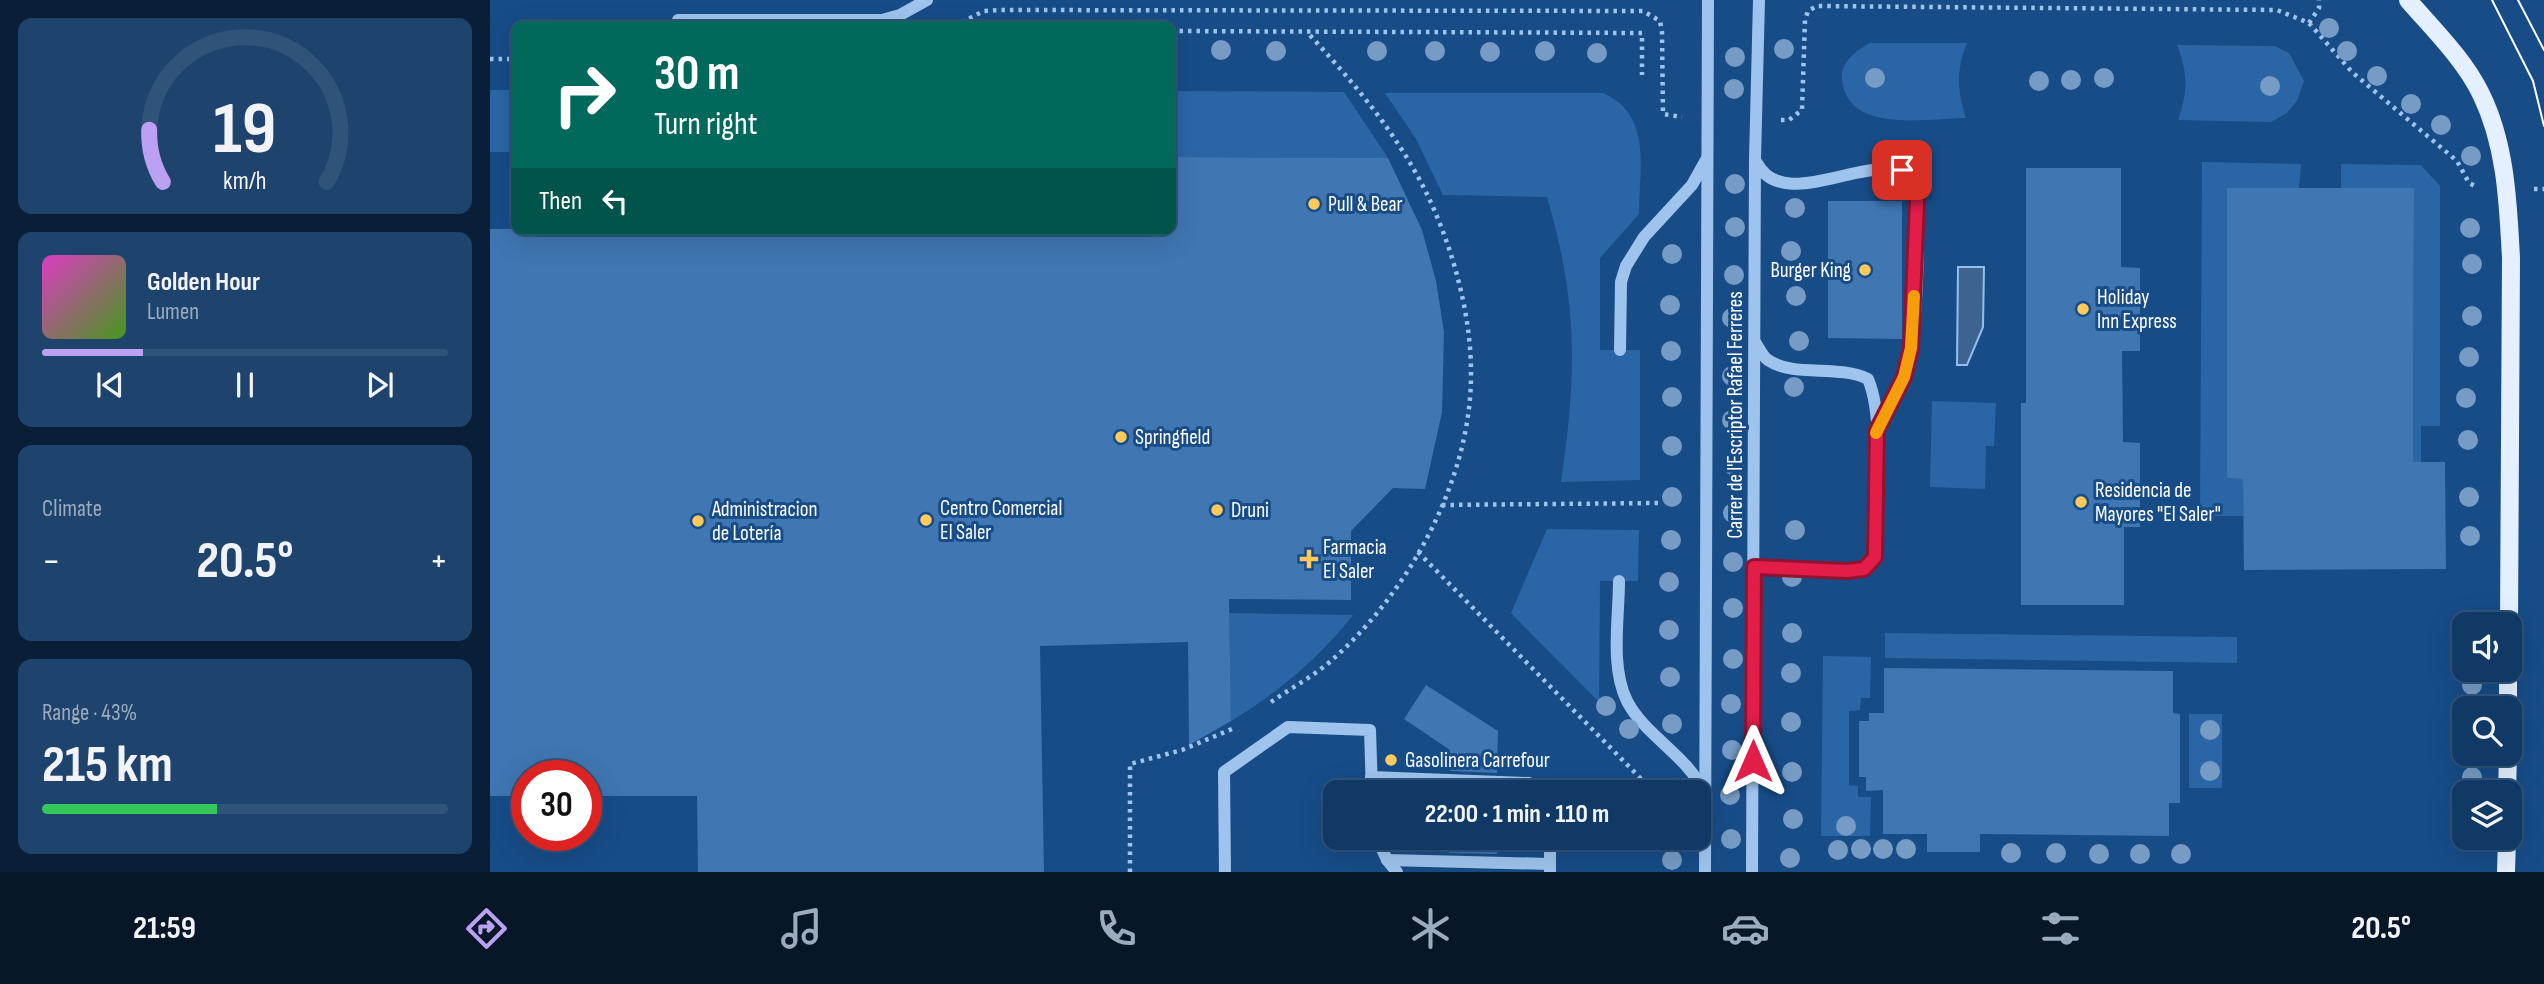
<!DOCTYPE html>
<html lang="en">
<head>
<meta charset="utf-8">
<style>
  :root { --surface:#113965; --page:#1e446e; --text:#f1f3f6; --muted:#9cacbf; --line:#305379; --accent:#bca0f2 }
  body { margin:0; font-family:"Sofia Sans Condensed",sans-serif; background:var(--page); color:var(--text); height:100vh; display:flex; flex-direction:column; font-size:26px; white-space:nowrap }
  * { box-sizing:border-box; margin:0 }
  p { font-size:23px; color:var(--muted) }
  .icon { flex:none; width:38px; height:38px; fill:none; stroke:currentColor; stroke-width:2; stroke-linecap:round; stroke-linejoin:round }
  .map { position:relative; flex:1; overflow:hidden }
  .sheet { display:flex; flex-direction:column; gap:18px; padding:18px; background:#091f38; width:490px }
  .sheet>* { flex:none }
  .guide { position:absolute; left:21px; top:21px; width:665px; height:214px; border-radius:14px; box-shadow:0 7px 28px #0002,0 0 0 2px var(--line); background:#00695c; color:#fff; overflow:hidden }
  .buttons { position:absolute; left:1962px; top:612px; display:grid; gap:14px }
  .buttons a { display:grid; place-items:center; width:70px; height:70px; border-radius:14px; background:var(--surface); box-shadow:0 7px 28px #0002,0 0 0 2px var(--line); font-size:35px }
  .speed { position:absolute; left:21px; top:760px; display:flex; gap:14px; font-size:35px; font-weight:700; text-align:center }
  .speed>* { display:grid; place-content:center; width:91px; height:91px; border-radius:50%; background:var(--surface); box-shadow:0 7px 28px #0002,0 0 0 2px var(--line); line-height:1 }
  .speed .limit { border:10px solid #d22; background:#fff; color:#111 }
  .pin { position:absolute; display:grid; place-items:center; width:60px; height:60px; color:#fff; margin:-30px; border-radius:14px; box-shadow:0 4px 10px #0006 }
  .me { position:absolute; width:77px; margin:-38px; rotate:0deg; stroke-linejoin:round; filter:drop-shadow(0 0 5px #0008) }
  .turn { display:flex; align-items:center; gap:24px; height:147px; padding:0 28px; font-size:32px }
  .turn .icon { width:91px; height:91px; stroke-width:2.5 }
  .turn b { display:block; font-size:49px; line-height:60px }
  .then { display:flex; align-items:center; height:66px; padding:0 28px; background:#0003; gap:14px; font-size:26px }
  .big { font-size:52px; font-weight:700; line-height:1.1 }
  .sheet .tile { flex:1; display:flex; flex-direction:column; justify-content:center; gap:10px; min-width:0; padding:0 24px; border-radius:14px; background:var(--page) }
  .sheet .dial { align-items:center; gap:0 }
  .dial svg { height:182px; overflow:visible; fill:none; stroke:var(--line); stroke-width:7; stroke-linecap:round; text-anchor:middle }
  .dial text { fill:var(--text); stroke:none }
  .song { display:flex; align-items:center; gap:21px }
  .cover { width:84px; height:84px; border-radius:10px; background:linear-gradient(135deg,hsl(310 70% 55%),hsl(100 70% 35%)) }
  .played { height:7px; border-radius:4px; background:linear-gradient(90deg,var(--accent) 25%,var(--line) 25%) }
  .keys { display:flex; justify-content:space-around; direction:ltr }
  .heat { display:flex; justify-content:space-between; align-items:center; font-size:38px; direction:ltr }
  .charge { height:10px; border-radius:5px; background:linear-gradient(90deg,#34c759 43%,var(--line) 0) }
  .trip { position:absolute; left:833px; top:780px; width:388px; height:70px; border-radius:14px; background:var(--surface); box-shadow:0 7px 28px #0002,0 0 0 2px var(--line); font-weight:700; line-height:70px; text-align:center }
  .dock { display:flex; height:112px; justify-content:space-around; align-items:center; background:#071728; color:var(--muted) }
  .dock .icon { width:49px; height:49px }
  .dock .on { color:var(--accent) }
  .dock b { font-size:32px; color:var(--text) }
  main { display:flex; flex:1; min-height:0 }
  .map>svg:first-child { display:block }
  .green { fill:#2a66a6 }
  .water { fill:#3d6490; stroke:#90c0f0; stroke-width:2 }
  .building { fill:#4076b1 }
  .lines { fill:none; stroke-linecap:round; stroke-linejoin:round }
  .path { stroke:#9ec4ed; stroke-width:4.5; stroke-dasharray:3.5 5; stroke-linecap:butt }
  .minor { stroke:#9ec4ed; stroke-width:12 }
  .major { stroke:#e4f0ff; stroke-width:18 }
  .tram { stroke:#fff; stroke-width:2 }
  .tree { fill:#769cc6 }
  .route-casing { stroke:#92132f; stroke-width:18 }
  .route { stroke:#e11d48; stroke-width:12 }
  .slow { stroke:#f59e0b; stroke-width:12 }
  .poi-dot { fill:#ffca5a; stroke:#174c87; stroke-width:2.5 }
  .labels { text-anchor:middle; stroke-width:6; stroke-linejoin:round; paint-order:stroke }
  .poi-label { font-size:21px; fill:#fff; stroke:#174c87; text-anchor:start }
  .street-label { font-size:21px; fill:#fff; stroke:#174c87 }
</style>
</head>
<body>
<main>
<section class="sheet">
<div class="tile dial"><svg viewBox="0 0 100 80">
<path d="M14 69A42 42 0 1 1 86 69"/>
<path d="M14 69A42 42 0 0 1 8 46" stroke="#bca0f2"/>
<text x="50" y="56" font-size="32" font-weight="700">19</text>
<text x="50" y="72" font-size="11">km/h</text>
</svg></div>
<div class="tile">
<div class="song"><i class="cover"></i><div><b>Golden Hour</b><p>Lumen</p></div></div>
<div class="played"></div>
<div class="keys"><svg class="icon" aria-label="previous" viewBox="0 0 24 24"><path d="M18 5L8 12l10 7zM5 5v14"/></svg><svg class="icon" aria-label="pause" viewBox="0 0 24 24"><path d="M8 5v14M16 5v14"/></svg><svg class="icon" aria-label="next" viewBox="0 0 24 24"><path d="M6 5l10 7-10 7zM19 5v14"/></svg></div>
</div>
<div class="tile"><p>Climate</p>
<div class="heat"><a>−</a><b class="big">20.5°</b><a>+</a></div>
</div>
<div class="tile"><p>Range · 43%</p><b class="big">215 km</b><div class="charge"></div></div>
</section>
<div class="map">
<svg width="2054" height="872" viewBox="0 0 2054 872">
  <rect width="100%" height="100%" fill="#174c87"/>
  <g class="green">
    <path d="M1380,43H1477C1466,70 1467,90 1476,118C1437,118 1357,135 1352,79C1350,62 1367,50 1380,43Z"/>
    <path d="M1687,45L1785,46L1799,53L1814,81L1807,101L1797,113L1781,122L1688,120C1698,92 1698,73 1687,45Z"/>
    <rect x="0" y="90" width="26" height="62"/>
    <polygon points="681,91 854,92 898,158 681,157"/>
    <path d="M895,93H1113C1163,115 1149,169 1149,214L1110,258V350H1150V480L1071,482C1087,375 1088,302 1057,197L953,195L926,139Z"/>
    <polygon points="1712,162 1811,164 1809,188 1738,188 1737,478 1753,479 1754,516 1710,516"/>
    <polygon points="1851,164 1931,165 1950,186 1950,426 1931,426 1931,463 1923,463 1924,189 1851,188"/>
    <polygon points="1442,401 1506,403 1504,446 1496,446 1495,489 1440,487"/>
    <polygon points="1057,529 1149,530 1148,581 1110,581 1109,702 1021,613"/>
    <path d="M739,613L863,615C829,658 788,693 741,721Z"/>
    <polygon points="1395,633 1747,637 1747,663 1395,658"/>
    <polygon points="1333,656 1381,657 1380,698 1371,698 1370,710 1359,711 1359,785 1368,786 1368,797 1381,797 1380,836 1331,836"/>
    <rect x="1699" y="714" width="33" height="74"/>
  </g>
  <polygon class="water" points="1468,267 1494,267 1493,327 1477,365 1467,365"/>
  <g class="building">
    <polygon points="681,157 898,158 932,230 946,281 954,332 952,412 935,489 903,488 861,531 861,600 739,599 741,721 699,745 698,642 550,646 554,872 208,872 207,796 96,796 96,775 37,775 37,796 0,796 0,229 681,229"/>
    <polygon points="1536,168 1631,168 1631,267 1650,268 1650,351 1632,351 1633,442 1650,443 1650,527 1634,527 1634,605 1531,605 1531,403 1536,403"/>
    <polygon points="1737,188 1924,188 1923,462 1955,462 1956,569 1754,570 1753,479 1737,478"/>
    <polygon points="1338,201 1412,201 1412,339 1338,338"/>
    <polygon points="1394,668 1683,671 1683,713 1690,714 1690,803 1679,803 1679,836 1490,834 1490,852 1437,852 1437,834 1393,834 1393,790 1376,791 1376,777 1369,777 1369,721 1379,721 1379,713 1394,713"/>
    <polygon points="936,685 1008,731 1007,773 960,771 960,750 914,719"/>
    <polygon points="959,838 1007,838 1007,854 959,853"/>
  </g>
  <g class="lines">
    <g class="path">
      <polyline points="1819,23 1829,8 1829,0"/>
      <polyline points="464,26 494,11 511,10 1153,11 1170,21 1172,32 1173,114 1192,117"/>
      <polyline points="681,31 1152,33 1152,75"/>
      <polyline points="0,59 26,59"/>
      <polyline points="1291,120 1299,120 1312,110 1315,20 1318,11 1327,6 1787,10 1819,23 1862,72 1967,161 1979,183 1987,187"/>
      <polyline points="2044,189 2054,189"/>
      <polyline points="952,505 1168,503"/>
      <polyline points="928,552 1164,792"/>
      <path d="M781,702C801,688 824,676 842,660C920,591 982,478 981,372C981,318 965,257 943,207C913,140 866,85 817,32"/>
      <polyline points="640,872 640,764 692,750 742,729"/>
    </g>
    <g class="minor">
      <polyline points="188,20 392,20 410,15 437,0"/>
      <path d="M1267,163C1289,207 1358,167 1397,169C1402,170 1409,169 1413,171C1417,174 1422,179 1425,182C1430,227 1429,335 1414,377C1408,395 1395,413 1387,430"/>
      <polyline points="1130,350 1131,282 1136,266 1154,237 1202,185 1216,160"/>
      <path d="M1264,567L1374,569L1385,557C1385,509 1396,421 1378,379C1348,364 1304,378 1278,360C1273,357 1269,348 1265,342"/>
      <path d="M1129,581C1129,618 1120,667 1137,701C1155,736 1196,754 1214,792"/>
      <polyline points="881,777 1039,783 1054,793"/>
      <polyline points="887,838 897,860 907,872"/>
      <polyline points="897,860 1060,864"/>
      <polyline points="735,872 734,772 798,727 880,730 882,793"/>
      <polyline points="1060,872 1060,838"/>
      <polyline points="1215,872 1218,0"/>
      <polyline points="1262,872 1265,159 1269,0"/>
    </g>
    <g class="major">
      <path d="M1918,0C1943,29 1974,59 1991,94C2016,145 2018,202 2021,258L2019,625"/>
      <polyline points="2018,709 2018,670"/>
      <polyline points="2017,793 2018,754"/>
      <polyline points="2016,872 2017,838"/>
    </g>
    <g class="tram">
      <polyline points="2002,0 2043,81 2054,126"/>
      <polyline points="2028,0 2054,50"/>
    </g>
  </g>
  <g class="tree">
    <circle cx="1839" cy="28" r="10"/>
    <circle cx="1294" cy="49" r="10"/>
    <circle cx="731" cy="50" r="10"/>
    <circle cx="786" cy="51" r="10"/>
    <circle cx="887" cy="51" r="10"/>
    <circle cx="945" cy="51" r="10"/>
    <circle cx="1055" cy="51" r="10"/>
    <circle cx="1857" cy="51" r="10"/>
    <circle cx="1000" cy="52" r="10"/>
    <circle cx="1107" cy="53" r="10"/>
    <circle cx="1245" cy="57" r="10"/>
    <circle cx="1887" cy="76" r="10"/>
    <circle cx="1385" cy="78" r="10"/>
    <circle cx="1614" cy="78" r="10"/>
    <circle cx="1581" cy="80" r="10"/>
    <circle cx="1549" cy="81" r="10"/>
    <circle cx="1780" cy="86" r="10"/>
    <circle cx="1244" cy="89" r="10"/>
    <circle cx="1921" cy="104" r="10"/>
    <circle cx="1951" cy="125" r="10"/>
    <circle cx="1981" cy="156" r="10"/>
    <circle cx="1245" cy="184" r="10"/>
    <circle cx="1305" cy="208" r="10"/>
    <circle cx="1245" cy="227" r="10"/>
    <circle cx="1980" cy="228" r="10"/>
    <circle cx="1301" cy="251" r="10"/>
    <circle cx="1182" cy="254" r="10"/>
    <circle cx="1982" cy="264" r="10"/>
    <circle cx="1244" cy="275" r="10"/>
    <circle cx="1306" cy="296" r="10"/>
    <circle cx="1180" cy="305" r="10"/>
    <circle cx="1982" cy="316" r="10"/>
    <circle cx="1242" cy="318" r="10"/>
    <circle cx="1309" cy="341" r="10"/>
    <circle cx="1181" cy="351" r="10"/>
    <circle cx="1979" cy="357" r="10"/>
    <circle cx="1242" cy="376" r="10"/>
    <circle cx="1304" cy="387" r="10"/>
    <circle cx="1182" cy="397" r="10"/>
    <circle cx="1976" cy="398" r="10"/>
    <circle cx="1242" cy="420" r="10"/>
    <circle cx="1978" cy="440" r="10"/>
    <circle cx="1182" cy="446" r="10"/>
    <circle cx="1244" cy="466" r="10"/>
    <circle cx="1182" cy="497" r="10"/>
    <circle cx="1979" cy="497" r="10"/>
    <circle cx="1243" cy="513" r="10"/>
    <circle cx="1305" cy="530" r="10"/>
    <circle cx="1980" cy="536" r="10"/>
    <circle cx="1181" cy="540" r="10"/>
    <circle cx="1243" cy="562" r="10"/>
    <circle cx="1302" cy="577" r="10"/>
    <circle cx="1179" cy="582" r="10"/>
    <circle cx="1243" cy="608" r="10"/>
    <circle cx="1179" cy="630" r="10"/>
    <circle cx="1302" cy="633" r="10"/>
    <circle cx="1243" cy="659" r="10"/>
    <circle cx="1301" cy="673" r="10"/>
    <circle cx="1180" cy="677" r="10"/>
    <circle cx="1982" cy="685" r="10"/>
    <circle cx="1241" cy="704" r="10"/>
    <circle cx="1116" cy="706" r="10"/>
    <circle cx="1301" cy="722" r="10"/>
    <circle cx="1182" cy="724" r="10"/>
    <circle cx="1139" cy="729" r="10"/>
    <circle cx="1720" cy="730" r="10"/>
    <circle cx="1242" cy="750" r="10"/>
    <circle cx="1720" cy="771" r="10"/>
    <circle cx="1302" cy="772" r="10"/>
    <circle cx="1982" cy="777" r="10"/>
    <circle cx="1240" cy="795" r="10"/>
    <circle cx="1303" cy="819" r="10"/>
    <circle cx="1356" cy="826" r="10"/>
    <circle cx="1241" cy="839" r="10"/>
    <circle cx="1371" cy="849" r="10"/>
    <circle cx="1393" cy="849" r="10"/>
    <circle cx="1416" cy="849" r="10"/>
    <circle cx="1348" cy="850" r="10"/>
    <circle cx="1521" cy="853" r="10"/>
    <circle cx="1566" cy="853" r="10"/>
    <circle cx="1609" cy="854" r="10"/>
    <circle cx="1650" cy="854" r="10"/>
    <circle cx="1691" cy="854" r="10"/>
    <circle cx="1300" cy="858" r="10"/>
    <circle cx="1182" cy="860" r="10"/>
  </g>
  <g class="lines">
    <g class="route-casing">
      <polyline id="route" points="1263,761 1264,567 1357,571 1374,569 1385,557 1387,430 1414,377 1421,348 1427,201 1425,182 1412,170"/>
    </g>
    <use href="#route" class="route"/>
    <polyline class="slow" points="1386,433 1414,377 1421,348 1424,296"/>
  </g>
  <g class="poi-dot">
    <circle cx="824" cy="204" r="7"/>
    <circle cx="1375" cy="270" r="7"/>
    <circle cx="1593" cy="309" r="7"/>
    <circle cx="631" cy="437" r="7"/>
    <circle cx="1591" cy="502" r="7"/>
    <circle cx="727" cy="510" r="7"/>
    <circle cx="436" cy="520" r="7"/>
    <circle cx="208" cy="521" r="7"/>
    <path d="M815.5 548.5h7v7h7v7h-7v7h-7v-7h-7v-7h7z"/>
    <circle cx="901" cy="760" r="7"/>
  </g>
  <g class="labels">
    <g class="poi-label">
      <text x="838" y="211">Pull &amp; Bear</text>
      <text x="1361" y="277" text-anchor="end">Burger King</text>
      <text x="1607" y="304">Holiday<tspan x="1607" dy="24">Inn Express</tspan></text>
      <text x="645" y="444">Springfield</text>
      <text x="1605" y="497">Residencia de<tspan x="1605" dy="24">Mayores "El Saler"</tspan></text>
      <text x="450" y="515">Centro Comercial<tspan x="450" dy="24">El Saler</tspan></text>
      <text x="222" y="516">Administracion<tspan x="222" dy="24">de Lotería</tspan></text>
      <text x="741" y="517">Druni</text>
      <text x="833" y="554">Farmacia<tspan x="833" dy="24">El Saler</tspan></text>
      <text x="915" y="767">Gasolinera Carrefour</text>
    </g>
    <g class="street-label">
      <text transform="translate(1245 415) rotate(-90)" y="7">Carrer de l'Escriptor Rafael Ferreres</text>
    </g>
  </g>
</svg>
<div class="buttons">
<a><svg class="icon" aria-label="sound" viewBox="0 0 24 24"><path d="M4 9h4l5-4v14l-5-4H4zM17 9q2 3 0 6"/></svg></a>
<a><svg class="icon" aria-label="search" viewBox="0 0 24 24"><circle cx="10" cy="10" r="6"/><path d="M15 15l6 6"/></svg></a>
<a><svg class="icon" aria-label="layers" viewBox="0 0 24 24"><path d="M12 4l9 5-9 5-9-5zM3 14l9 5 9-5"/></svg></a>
</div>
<div class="speed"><div class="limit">30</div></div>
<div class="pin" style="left:1412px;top:170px;background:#d93025"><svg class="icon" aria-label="arrive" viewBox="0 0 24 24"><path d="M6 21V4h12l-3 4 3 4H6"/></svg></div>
<svg class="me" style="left:1263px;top:761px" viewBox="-20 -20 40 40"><path d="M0-17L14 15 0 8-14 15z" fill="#e11d48" stroke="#fff" stroke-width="4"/></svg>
<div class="trip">22:00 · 1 min · 110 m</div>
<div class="guide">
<div class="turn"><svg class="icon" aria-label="right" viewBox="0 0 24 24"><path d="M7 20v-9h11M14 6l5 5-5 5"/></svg><div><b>30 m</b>Turn right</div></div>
<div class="then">Then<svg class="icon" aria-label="left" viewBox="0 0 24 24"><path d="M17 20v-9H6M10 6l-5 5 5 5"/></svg></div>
</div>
</div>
</main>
<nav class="dock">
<b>21:59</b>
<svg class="icon on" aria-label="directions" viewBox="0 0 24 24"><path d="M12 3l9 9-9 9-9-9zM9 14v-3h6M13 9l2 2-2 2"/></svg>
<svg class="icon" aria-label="music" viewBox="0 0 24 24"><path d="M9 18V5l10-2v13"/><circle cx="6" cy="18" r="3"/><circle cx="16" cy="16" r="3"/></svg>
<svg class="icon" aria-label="phone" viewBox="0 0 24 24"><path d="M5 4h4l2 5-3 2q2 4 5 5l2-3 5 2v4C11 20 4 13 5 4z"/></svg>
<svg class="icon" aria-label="climate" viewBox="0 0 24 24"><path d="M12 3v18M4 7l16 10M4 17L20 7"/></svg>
<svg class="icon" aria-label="car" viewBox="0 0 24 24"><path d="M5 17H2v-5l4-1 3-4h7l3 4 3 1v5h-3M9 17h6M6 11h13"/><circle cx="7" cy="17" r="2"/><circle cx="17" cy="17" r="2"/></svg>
<svg class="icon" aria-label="filters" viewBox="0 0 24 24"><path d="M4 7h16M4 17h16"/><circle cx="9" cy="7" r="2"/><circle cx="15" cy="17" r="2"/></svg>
<b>20.5°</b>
</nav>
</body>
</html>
